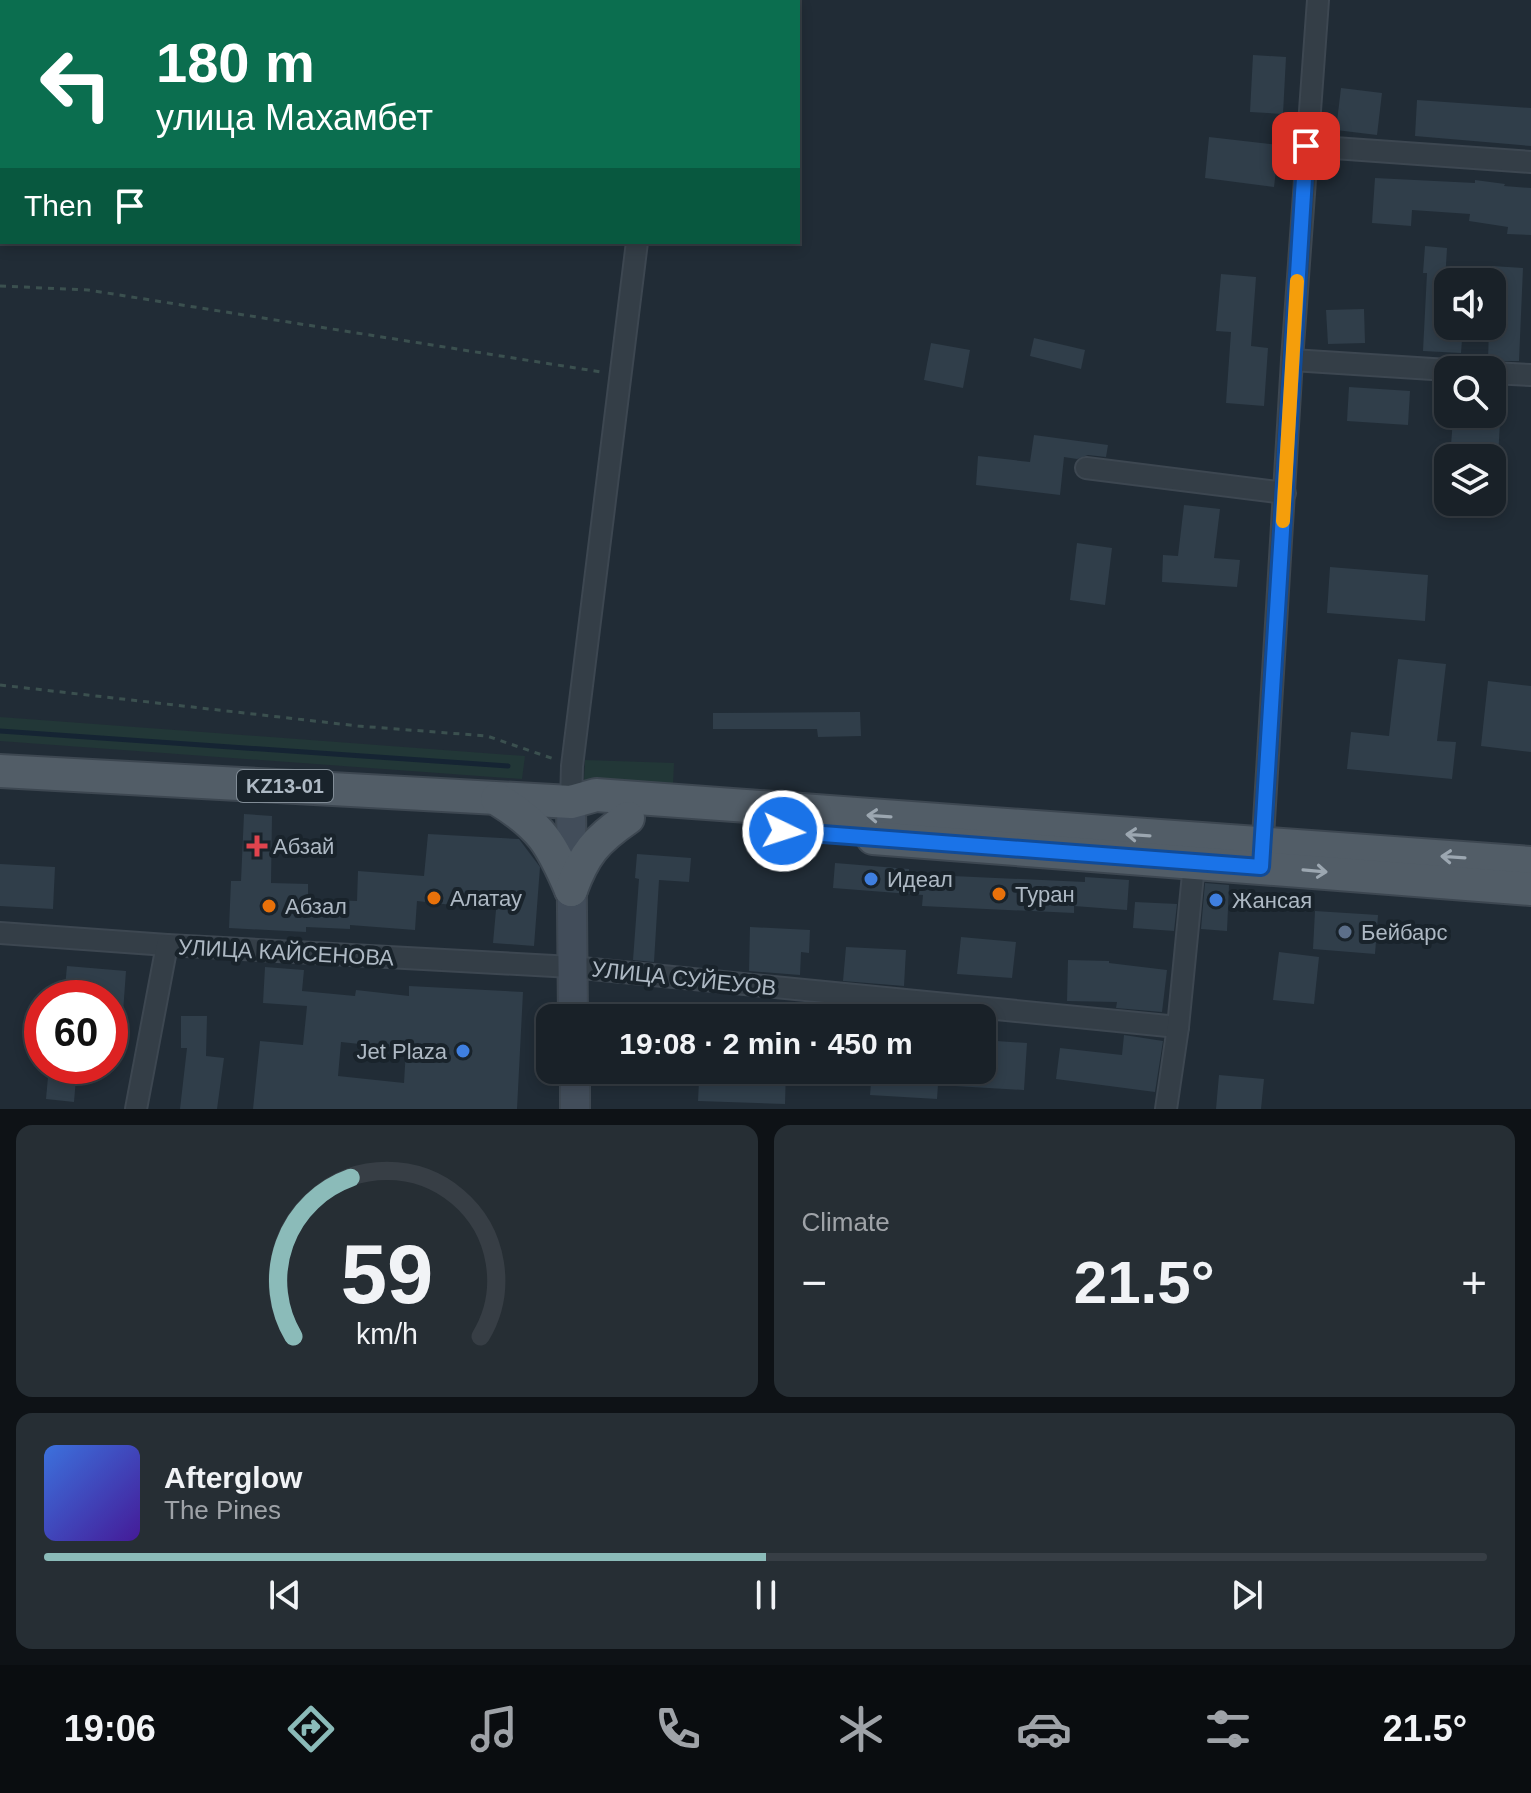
<!DOCTYPE html>
<html lang="en">
<head>
<meta charset="utf-8">
<style>
  :root { --surface:#192128; --page:#262e34; --text:#f1f3f6; --muted:#9fa3a8; --line:#373e45; --accent:#8bbbb9 }
  body { margin:0; font-family:Helvetica,sans-serif; background:var(--page); color:var(--text); height:100vh; display:flex; flex-direction:column; font-size:30px; white-space:nowrap }
  * { box-sizing:border-box; margin:0 }
  p { font-size:26px; color:var(--muted) }
  .icon { flex:none; width:44px; height:44px; fill:none; stroke:currentColor; stroke-width:2; stroke-linecap:round; stroke-linejoin:round }
  .map { position:relative; height:1109px; overflow:hidden }
  .side { display:flex; flex-direction:column; gap:16px; padding:16px; background:#0e1216; flex:1 }
  .side>* { flex:none }
  .top-card { position:absolute; left:0px; top:0px; width:800px; height:244px; box-shadow:0 4px 12px #0003,0 0 0 2px var(--line); background:#0b6e4f; color:#fff; overflow:hidden }
  .controls { position:absolute; left:1434px; top:268px; display:grid; gap:16px }
  .controls a { display:grid; place-items:center; width:72px; height:72px; border-radius:16px; background:var(--surface); box-shadow:0 4px 12px #0003,0 0 0 2px var(--line); font-size:40px }
  .speed { position:absolute; left:24px; top:980px; display:flex; gap:16px; font-size:40px; font-weight:700; text-align:center }
  .speed>* { display:grid; place-content:center; width:104px; height:104px; border-radius:50%; background:var(--surface); box-shadow:0 4px 12px #0003,0 0 0 2px var(--line); line-height:1 }
  .speed .limit { border:12px solid #d22; background:#fff; color:#111 }
  .pin { position:absolute; display:grid; place-items:center; width:68px; height:68px; color:#fff; margin:-34px; border-radius:16px; box-shadow:0 4px 12px #0006 }
  .me { position:absolute; width:88px; margin:-44px; rotate:94deg; stroke-linejoin:round; filter:drop-shadow(0 0 6px #0008) }
  .turn { display:flex; align-items:center; gap:28px; height:168px; padding:0 24px; font-size:36px }
  .turn .icon { width:104px; height:104px; stroke-width:2.5 }
  .turn b { display:block; font-size:56px; line-height:68px }
  .then { display:flex; align-items:center; height:76px; padding:0 24px; background:#0003; gap:16px; font-size:30px }
  .big { font-size:60px; font-weight:700; line-height:1.1 }
  .side .card { flex:1; display:flex; flex-direction:column; justify-content:center; gap:12px; min-width:0; padding:0 28px; border-radius:16px; background:var(--page) }
  .side .dial { align-items:center; gap:0 }
  .dial svg { height:208px; overflow:visible; fill:none; stroke:var(--line); stroke-width:7; stroke-linecap:round; text-anchor:middle }
  .dial text { fill:var(--text); stroke:none }
  .song { display:flex; align-items:center; gap:24px }
  .cover { width:96px; height:96px; border-radius:12px; background:linear-gradient(135deg,hsl(220 70% 55%),hsl(260 70% 35%)) }
  .played { height:8px; border-radius:4px; background:linear-gradient(90deg,var(--accent) 50%,var(--line) 50%) }
  .keys { display:flex; justify-content:space-around; direction:ltr }
  .heat { display:flex; justify-content:space-between; align-items:center; font-size:44px; direction:ltr }
  .side .tiles { flex:1; display:grid; gap:16px; grid-template-columns:1fr 1fr }
  .card:last-child { grid-column:span 2 }
  .trip { position:absolute; left:536px; top:1004px; width:460px; height:80px; border-radius:16px; background:var(--surface); box-shadow:0 4px 12px #0003,0 0 0 2px var(--line); font-weight:700; line-height:80px; text-align:center }
  .tab-bar { display:flex; height:128px; justify-content:space-around; align-items:center; background:#0a0d10; color:var(--muted) }
  .tab-bar .icon { width:56px; height:56px }
  .tab-bar .on { color:var(--accent) }
  .tab-bar b { font-size:36px; color:var(--text) }
  .map>svg:first-child { display:block }
  .green { fill:#223737 }
  .lines { fill:none; stroke-linecap:round; stroke-linejoin:round }
  .stream { stroke:#152433; stroke-width:5 }
  .building { fill:#303e4a; fill-rule:evenodd }
  .street-casing { stroke:#3d4751; stroke-width:24 }
  .secondary-casing { stroke:#3d4751; stroke-width:32 }
  .primary-casing { stroke:#3d4751; stroke-width:36 }
  .path { stroke:#3b504f; stroke-width:3; stroke-dasharray:6 6; stroke-linecap:butt }
  .street { stroke:#343e47; stroke-width:20 }
  .secondary { stroke:#424d5a; stroke-width:28 }
  .primary { stroke:#525d67; stroke-width:32 }
  .oneway { stroke:#9ca7b1 }
  .route-casing { stroke:#114b97; stroke-width:20 }
  .route { stroke:#1a73e8; stroke-width:14 }
  .slow { stroke:#f59e0b; stroke-width:14 }
  .health-dot { fill:#e0444e; stroke:#19232b; stroke-width:3 }
  .shop-dot { fill:#3f7fe0; stroke:#19232b; stroke-width:3 }
  .food-dot { fill:#e8710a; stroke:#19232b; stroke-width:3 }
  .service-dot { fill:#5c6f8a; stroke:#19232b; stroke-width:3 }
  .labels { text-anchor:middle; stroke-width:8; stroke-linejoin:round; paint-order:stroke }
  .shield { fill:#19232b; stroke:#818c96; stroke-width:2 }
  .shield-label { font-size:20px; font-weight:bold; fill:#aeb9c4 }
  .poi-label { font-size:22px; fill:#aeb9c4; stroke:#19232b; text-anchor:start }
  .street-label { font-size:22px; fill:#aeb9c4; stroke:#19232b }
</style>
</head>
<body>
<div class="map">
<svg width="1531" height="1109" viewBox="0 0 1531 1109">
  <rect width="100%" height="100%" fill="#212c36"/>
  <g class="green">
    <polygon points="0,717 525,756 522,779 0,741"/>
    <polygon points="585,760 674,763 673,785 584,782"/>
  </g>
  <g class="lines">
    <polyline class="stream" points="0,731 508,766"/>
  </g>
  <g class="building">
    <polygon points="1253,55 1286,57 1283,114 1250,112"/>
    <polygon points="1341,88 1382,93 1377,135 1336,130"/>
    <polygon points="1417,100 1531,108 1531,146 1415,136"/>
    <polygon points="1209,137 1279,145 1274,187 1205,178"/>
    <polygon points="1375,178 1475,183 1475,180 1505,184 1504,186 1531,188 1531,235 1507,234 1508,227 1469,221 1470,214 1412,210 1411,226 1372,223"/>
    <polygon points="1425,246 1447,248 1444,298 1448,298 1448,326 1463,326 1461,353 1423,351 1427,273 1423,273"/>
    <polygon points="1492,266 1523,268 1519,361 1488,361 1489,326 1492,326"/>
    <polygon points="1221,274 1256,277 1251,346 1268,348 1264,406 1226,403 1231,332 1216,331"/>
    <polygon points="1364,309 1365,343 1328,344 1326,310"/>
    <polygon points="1034,338 1085,350 1081,369 1030,356"/>
    <polygon points="931,343 970,350 963,388 924,380"/>
    <polygon points="1349,387 1410,391 1408,425 1347,421"/>
    <polygon points="1453,419 1500,422 1498,458 1450,458"/>
    <polygon points="1034,435 1108,445 1106,457 1088,455 1077,459 1064,457 1060,495 976,485 978,456 1030,462"/>
    <polygon points="1184,505 1220,509 1214,558 1240,560 1237,587 1162,582 1163,555 1178,556"/>
    <polygon points="1077,543 1112,548 1105,605 1070,600"/>
    <polygon points="1330,567 1428,575 1425,621 1327,613"/>
    <polygon points="1398,659 1446,664 1437,741 1456,742 1452,779 1347,769 1351,732 1389,736"/>
    <polygon points="1488,681 1531,686 1531,752 1481,746"/>
    <polygon points="860,712 861,736 818,737 817,729 713,729 713,713"/>
    <polygon points="244,814 272,816 271,883 308,884 308,899 357,901 358,871 424,876 428,834 519,839 540,867 534,946 493,943 496,910 417,901 415,930 350,925 350,929 306,927 306,932 229,928 231,881 241,881"/>
    <polygon points="637,854 691,858 689,882 659,880 654,962 633,960 639,879 635,878"/>
    <polygon points="835,863 909,869 909,874 1085,882 1085,877 1129,880 1127,910 1074,906 1074,913 922,906 923,895 833,888"/>
    <polygon points="0,864 55,867 53,909 0,906"/>
    <polygon points="1205,883 1229,885 1227,931 1201,929"/>
    <polygon points="1135,902 1177,904 1174,931 1133,928"/>
    <polygon points="1315,911 1378,915 1375,954 1313,949"/>
    <polygon points="750,927 810,930 809,953 801,952 800,975 749,971"/>
    <polygon points="961,937 1016,942 1012,978 957,974"/>
    <polygon points="846,947 906,950 904,986 843,981"/>
    <polygon points="1279,952 1319,957 1314,1004 1273,1000"/>
    <polygon points="1068,960 1109,961 1109,963 1167,970 1162,1012 1116,1008 1117,1002 1067,1001"/>
    <polygon points="67,966 126,971 121,1040 110,1039 110,998 64,998"/>
    <path d="M265,967L304,970L302,991L355,996L356,990L409,996V986L523,992L517,1109H253L260,1041L303,1045L307,1006L263,1003ZM341,1042L406,1049L404,1083L338,1076Z"/>
    <polygon points="181,1016 207,1016 206,1056 224,1058 217,1109 180,1109 187,1048 181,1048"/>
    <polygon points="1124,1035 1163,1041 1155,1092 1056,1079 1060,1048 1122,1055"/>
    <polygon points="982,1040 1027,1043 1024,1090 938,1085 937,1099 870,1095 872,1070 982,1070"/>
    <polygon points="49,1066 77,1066 74,1102 46,1099"/>
    <polygon points="771,1070 786,1070 785,1104 698,1101 699,1081 770,1084"/>
    <polygon points="1219,1075 1264,1079 1261,1109 1216,1109"/>
  </g>
  <g class="lines">
    <g class="street-casing">
      <g id="street">
        <polyline points="666,2 667,0"/>
        <polyline points="1306,146 1531,162"/>
        <polyline points="1292,360 1448,370"/>
        <polyline points="1492,373 1531,375"/>
        <polyline points="1086,468 1285,493"/>
        <polyline points="571,802 572,766 637,242"/>
        <polyline points="1262,854 1292,360 1318,0"/>
        <polyline points="0,933 167,945 572,967 1178,1027"/>
        <polyline points="136,1109 167,945"/>
        <polyline points="1166,1109 1178,1027 1195,854"/>
      </g>
    </g>
    <g class="secondary-casing">
      <g id="secondary">
        <polyline points="571,802 573,1018"/>
        <polyline points="575,1070 575,1109"/>
      </g>
    </g>
    <g class="primary-casing">
      <g id="primary">
        <polyline points="0,771 571,802 596,795 1531,863"/>
        <path d="M497,799C541,826 551,843 571,890"/>
        <polyline points="873,838 1531,889"/>
        <path d="M571,890C584,854 596,840 628,818"/>
      </g>
    </g>
    <g class="path">
      <polyline points="0,286 88,290 601,372"/>
      <polyline points="0,685 358,726 487,736 554,759"/>
    </g>
    <use href="#street" class="street"/>
    <use href="#secondary" class="secondary"/>
    <use href="#primary" class="primary"/>
  </g>
  <defs><path id="oneway-shaft" d="M-6 0H5M1.5-3L5.5 0L1.5 3" fill="none" stroke-width="1.6" stroke-linecap="round" stroke-linejoin="round" transform="scale(2)"/></defs>
  <g class="oneway">
    <use href="#oneway-shaft" transform="translate(879 816) rotate(-176)"/>
    <use href="#oneway-shaft" transform="translate(1138 835) rotate(-176)"/>
    <use href="#oneway-shaft" transform="translate(1453 857) rotate(-176)"/>
    <use href="#oneway-shaft" transform="translate(1315 871) rotate(5)"/>
  </g>
  <g class="lines">
    <g class="route-casing">
      <polyline id="route" points="783,831 1261,867 1306,146"/>
    </g>
    <use href="#route" class="route"/>
    <polyline class="slow" points="1283,521 1297,281"/>
  </g>
  <path class="health-dot" d="M253 834h8v8h8v8h-8v8h-8v-8h-8v-8h8z"/>
  <g class="shop-dot">
    <circle cx="871" cy="879" r="8"/>
    <circle cx="1216" cy="900" r="8"/>
    <circle cx="463" cy="1051" r="8"/>
  </g>
  <g class="food-dot">
    <circle cx="999" cy="894" r="8"/>
    <circle cx="434" cy="898" r="8"/>
    <circle cx="269" cy="906" r="8"/>
  </g>
  <circle class="service-dot" cx="1345" cy="932" r="8"/>
  <g class="labels">
    <rect class="shield" x="237" y="770" width="96" height="32" rx="6"/>
    <g class="shield-label">
      <text x="285" y="793">KZ13-01</text>
    </g>
    <g class="poi-label">
      <text x="273" y="854">Абзай</text>
      <text x="887" y="887">Идеал</text>
      <text x="1015" y="902">Туран</text>
      <text x="450" y="906">Алатау</text>
      <text x="1232" y="908">Жансая</text>
      <text x="285" y="914">Абзал</text>
      <text x="1361" y="940">Бейбарс</text>
      <text x="447" y="1059" text-anchor="end">Jet Plaza</text>
    </g>
    <g class="street-label">
      <text transform="translate(286 952) rotate(3)" y="8">УЛИЦА КАЙСЕНОВА</text>
      <text transform="translate(684 978) rotate(6)" y="8">УЛИЦА СУЙЕУОВ</text>
    </g>
  </g>
</svg>
<div class="controls">
<a><svg class="icon" aria-label="sound" viewBox="0 0 24 24"><path d="M4 9h4l5-4v14l-5-4H4zM17 9q2 3 0 6"/></svg></a>
<a><svg class="icon" aria-label="search" viewBox="0 0 24 24"><circle cx="10" cy="10" r="6"/><path d="M15 15l6 6"/></svg></a>
<a><svg class="icon" aria-label="layers" viewBox="0 0 24 24"><path d="M12 4l9 5-9 5-9-5zM3 14l9 5 9-5"/></svg></a>
</div>
<div class="speed"><div class="limit">60</div></div>
<div class="pin" style="left:1306px;top:146px;background:#d93025"><svg class="icon" aria-label="arrive" viewBox="0 0 24 24"><path d="M6 21V4h12l-3 4 3 4H6"/></svg></div>
<svg class="me" style="left:783px;top:831px" viewBox="-20 -20 40 40"><circle r="17" fill="#1a73e8" stroke="#fff" stroke-width="3"/><path d="M0-11L8 9 0 5-8 9z" fill="#fff"/></svg>
<div class="trip">19:08 · 2 min · 450 m</div>
<div class="top-card">
<div class="turn"><svg class="icon" aria-label="left" viewBox="0 0 24 24"><path d="M17 20v-9H6M10 6l-5 5 5 5"/></svg><div><b>180 m</b>улица Махамбет</div></div>
<div class="then">Then<svg class="icon" aria-label="arrive" viewBox="0 0 24 24"><path d="M6 21V4h12l-3 4 3 4H6"/></svg></div>
</div>
</div>
<section class="side">
<div class="tiles">
<div class="card dial"><svg viewBox="0 0 100 80">
<path d="M14 69A42 42 0 1 1 86 69"/>
<path d="M14 69A42 42 0 0 1 36 8" stroke="#8bbbb9"/>
<text x="50" y="56" font-size="32" font-weight="700">59</text>
<text x="50" y="72" font-size="11">km/h</text>
</svg></div>
<div class="card"><p>Climate</p>
<div class="heat"><a>−</a><b class="big">21.5°</b><a>+</a></div>
</div>
<div class="card">
<div class="song"><i class="cover"></i><div><b>Afterglow</b><p>The Pines</p></div></div>
<div class="played"></div>
<div class="keys"><svg class="icon" aria-label="previous" viewBox="0 0 24 24"><path d="M18 5L8 12l10 7zM5 5v14"/></svg><svg class="icon" aria-label="pause" viewBox="0 0 24 24"><path d="M8 5v14M16 5v14"/></svg><svg class="icon" aria-label="next" viewBox="0 0 24 24"><path d="M6 5l10 7-10 7zM19 5v14"/></svg></div>
</div>
</div>
</section>
<nav class="tab-bar">
<b>19:06</b>
<svg class="icon on" aria-label="directions" viewBox="0 0 24 24"><path d="M12 3l9 9-9 9-9-9zM9 14v-3h6M13 9l2 2-2 2"/></svg>
<svg class="icon" aria-label="music" viewBox="0 0 24 24"><path d="M9 18V5l10-2v13"/><circle cx="6" cy="18" r="3"/><circle cx="16" cy="16" r="3"/></svg>
<svg class="icon" aria-label="phone" viewBox="0 0 24 24"><path d="M5 4h4l2 5-3 2q2 4 5 5l2-3 5 2v4C11 20 4 13 5 4z"/></svg>
<svg class="icon" aria-label="climate" viewBox="0 0 24 24"><path d="M12 3v18M4 7l16 10M4 17L20 7"/></svg>
<svg class="icon" aria-label="car" viewBox="0 0 24 24"><path d="M5 17H2v-5l4-1 3-4h7l3 4 3 1v5h-3M9 17h6M6 11h13"/><circle cx="7" cy="17" r="2"/><circle cx="17" cy="17" r="2"/></svg>
<svg class="icon" aria-label="filters" viewBox="0 0 24 24"><path d="M4 7h16M4 17h16"/><circle cx="9" cy="7" r="2"/><circle cx="15" cy="17" r="2"/></svg>
<b>21.5°</b>
</nav>
</body>
</html>
